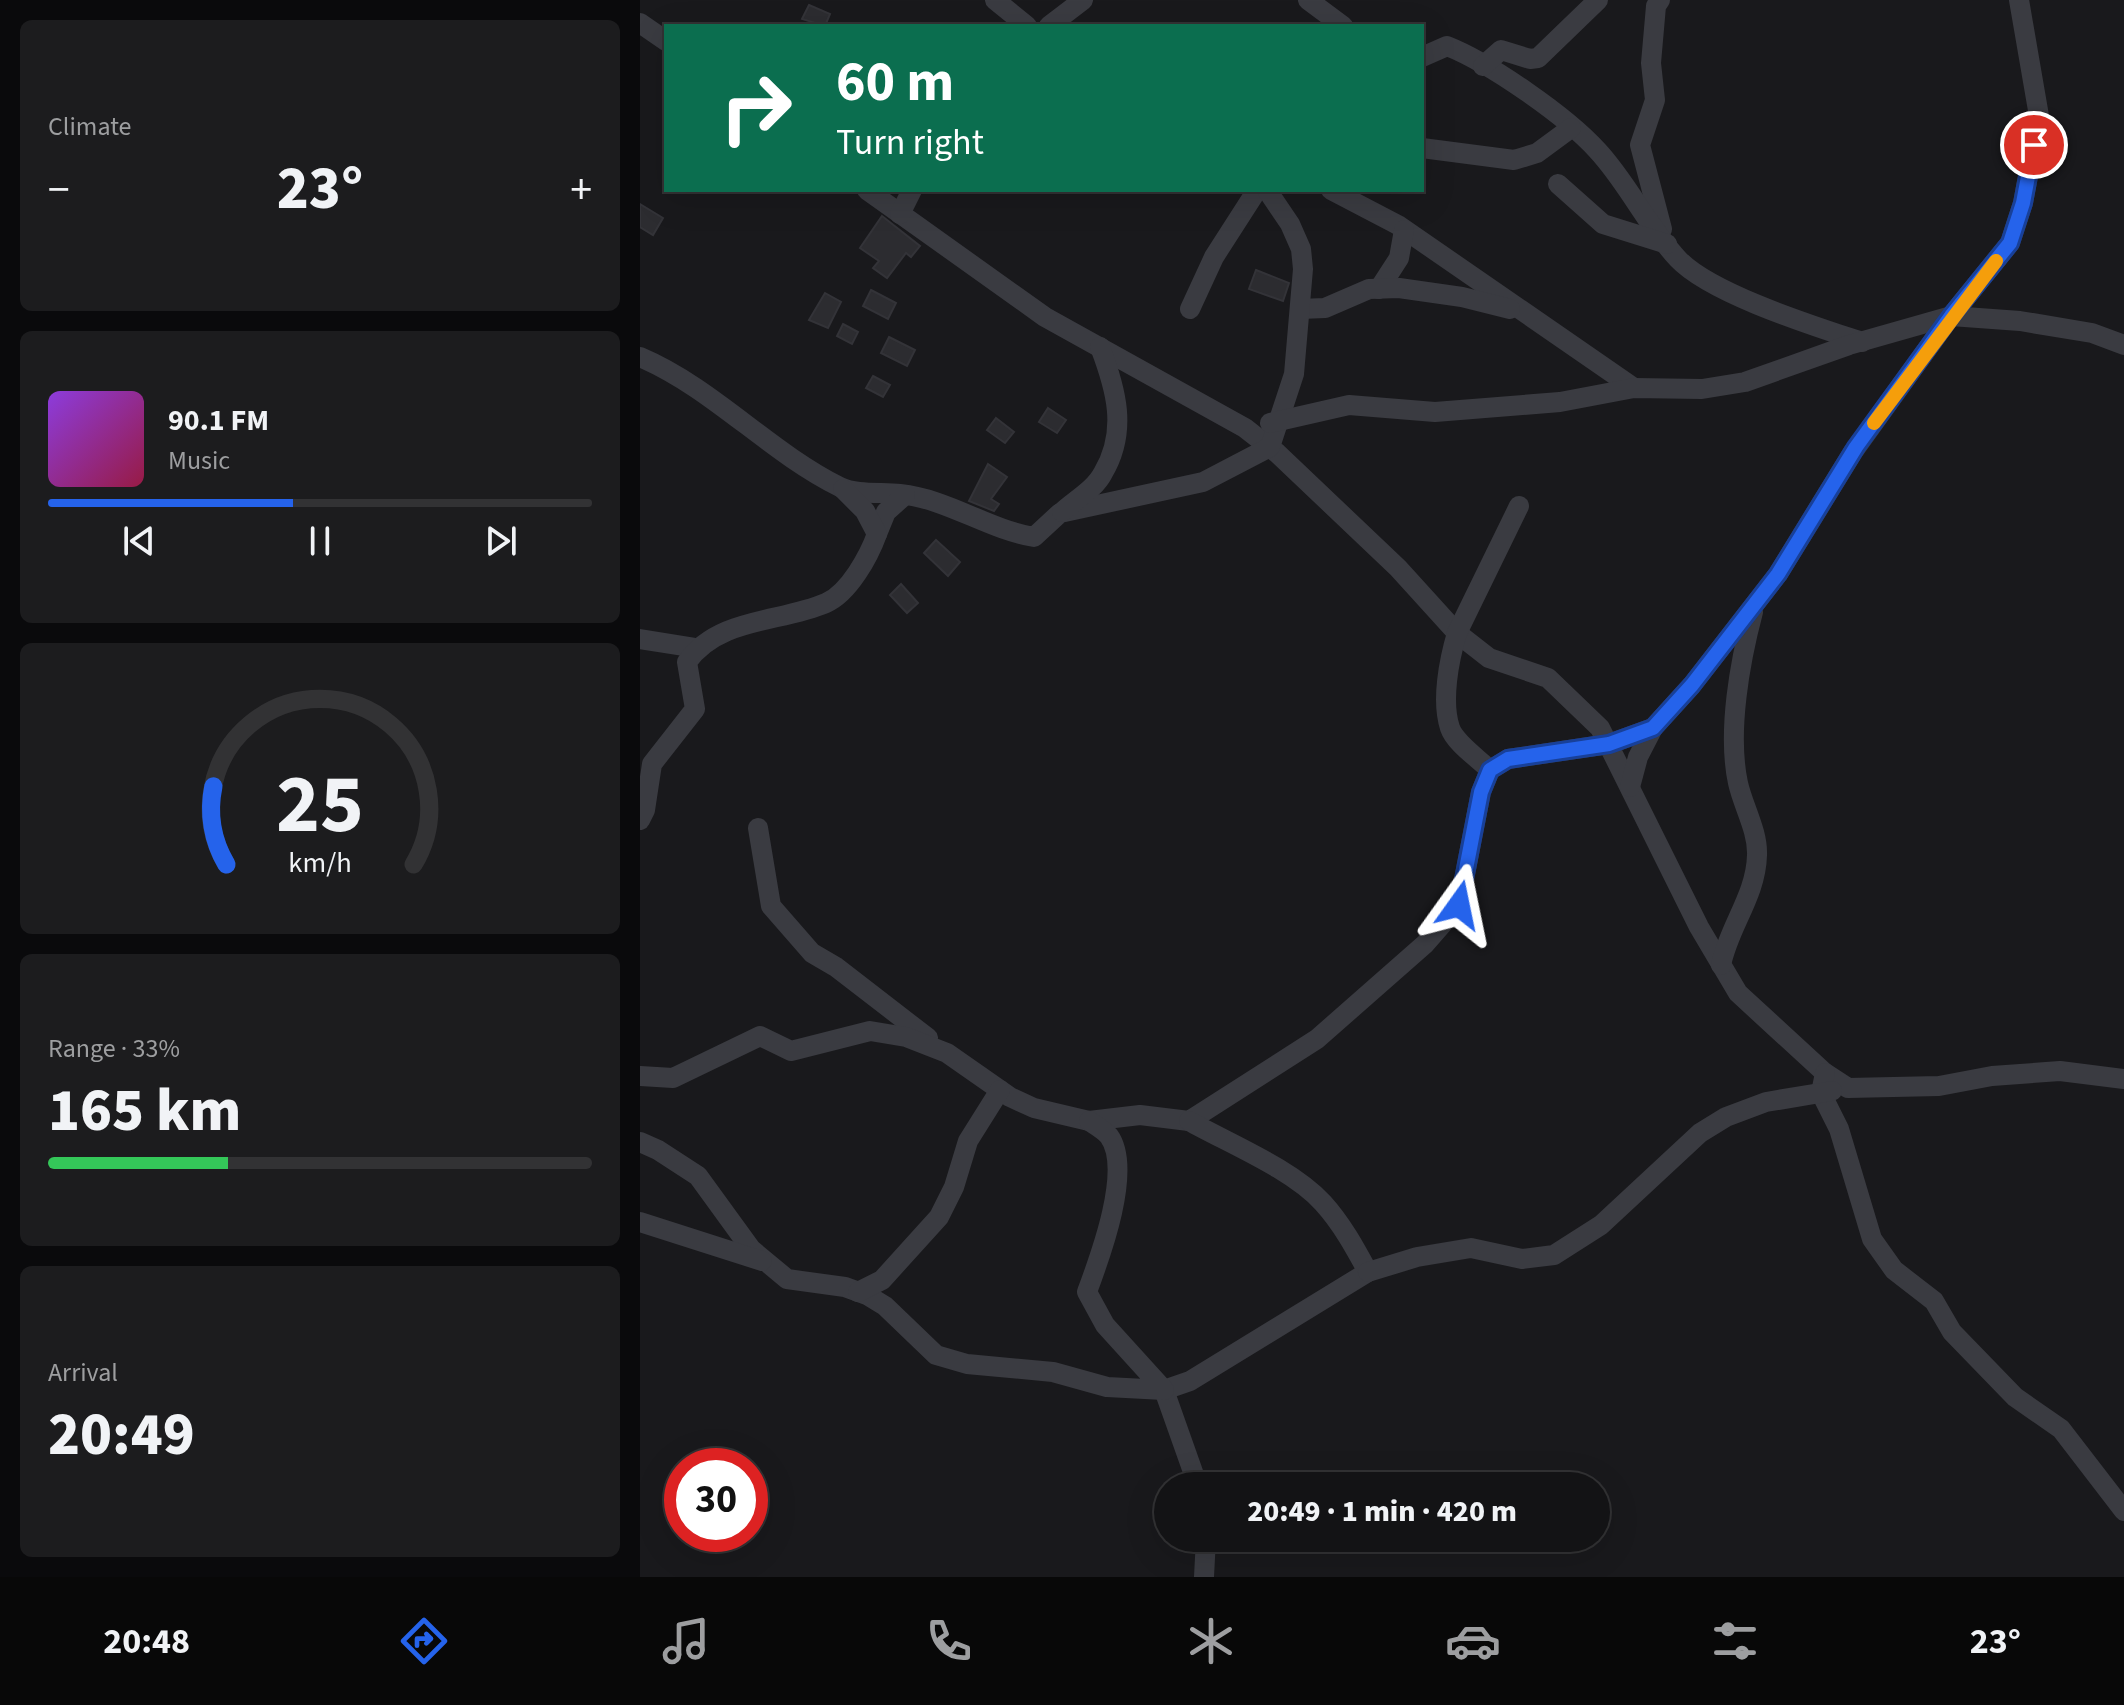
<!DOCTYPE html>
<html lang="en">
<head>
<meta charset="utf-8">
<style>
  :root { --surface:#131315; --page:#1c1c1e; --text:#f1f3f6; --muted:#9d9ea0; --line:#323234; --accent:#2563eb }
  body { margin:0; font-family:"Source Sans 3",sans-serif; background:var(--page); color:var(--text); height:100vh; display:flex; flex-direction:column; font-size:30px; white-space:nowrap }
  * { box-sizing:border-box; margin:0 }
  p { font-size:26px; color:var(--muted) }
  .icon { flex:none; width:44px; height:44px; fill:none; stroke:currentColor; stroke-width:2; stroke-linecap:round; stroke-linejoin:round }
  .map { position:relative; flex:1; overflow:hidden }
  .side { display:flex; flex-direction:column; gap:20px; padding:20px; background:#0a0a0c; width:640px }
  .side>* { flex:none }
  .guide { position:absolute; left:24px; top:24px; width:760px; height:168px; border-radius:0px; box-shadow:0 8px 32px #0002,0 0 0 2px var(--line); background:#0b6e4f; color:#fff; overflow:hidden }
  .speed { position:absolute; left:24px; top:1448px; display:flex; gap:16px; font-size:40px; font-weight:700; text-align:center }
  .speed>* { display:grid; place-content:center; width:104px; height:104px; border-radius:50%; background:var(--surface); box-shadow:0 8px 32px #0002,0 0 0 2px var(--line); line-height:1 }
  .speed .limit { border:12px solid #d22; background:#fff; color:#111 }
  .pin { position:absolute; display:grid; place-items:center; width:68px; height:68px; color:#fff; margin:-34px; border:4px solid #fff; border-radius:50%; box-shadow:0 2px 8px #0007 }
  .me { position:absolute; width:88px; margin:-44px; rotate:12deg; stroke-linejoin:round; filter:drop-shadow(0 0 6px #0008) }
  .turn { display:flex; align-items:center; gap:28px; height:168px; padding:0 40px; font-size:36px }
  .turn .icon { width:104px; height:104px; stroke-width:2.5 }
  .turn b { display:block; font-size:56px; line-height:68px }
  .big { font-size:60px; font-weight:800; line-height:1.1 }
  .side .card { flex:1; display:flex; flex-direction:column; justify-content:center; gap:12px; min-width:0; padding:0 28px; border-radius:12px; background:var(--page) }
  .side .dial { align-items:center; gap:0 }
  .dial svg { height:208px; overflow:visible; fill:none; stroke:var(--line); stroke-width:7; stroke-linecap:round; text-anchor:middle }
  .dial text { fill:var(--text); stroke:none }
  .song { display:flex; align-items:center; gap:24px }
  .cover { width:96px; height:96px; border-radius:12px; background:linear-gradient(135deg,hsl(270 70% 55%),hsl(340 70% 35%)) }
  .played { height:8px; border-radius:4px; background:linear-gradient(90deg,var(--accent) 45%,var(--line) 45%) }
  .keys { display:flex; justify-content:space-around; direction:ltr }
  .heat { display:flex; justify-content:space-between; align-items:center; font-size:44px; direction:ltr }
  .charge { height:12px; border-radius:6px; background:linear-gradient(90deg,#34c759 33%,var(--line) 0) }
  .trip { position:absolute; left:514px; top:1472px; width:456px; height:80px; border-radius:40px; background:var(--surface); box-shadow:0 8px 32px #0002,0 0 0 2px var(--line); font-weight:800; line-height:80px; text-align:center }
  .tab-bar { display:flex; height:128px; justify-content:space-around; align-items:center; background:#080808; color:var(--muted) }
  .tab-bar .icon { width:56px; height:56px }
  .tab-bar .active { color:var(--accent) }
  .tab-bar b { font-size:36px; color:var(--text) }
  main { display:flex; flex:1; min-height:0 }
  .map>svg:first-child { display:block }
  .building { fill:#2c2c30; stroke:#333338; stroke-width:2 }
  .lines { fill:none; stroke-linecap:round; stroke-linejoin:round }
  .minor { stroke:#3a3b41; stroke-width:20 }
  .route-casing { stroke:#184099; stroke-width:20 }
  .route { stroke:#2563eb; stroke-width:14 }
  .slow { stroke:#f59e0b; stroke-width:14 }
</style>
</head>
<body>
<main>
<section class="side">
<div class="card"><p>Climate</p>
<div class="heat"><a>−</a><b class="big">23°</b><a>+</a></div>
</div>
<div class="card">
<div class="song"><i class="cover"></i><div><b>90.1 FM</b><p>Music</p></div></div>
<div class="played"></div>
<div class="keys"><svg class="icon" aria-label="previous" viewBox="0 0 24 24"><path d="M18 5L8 12l10 7zM5 5v14"/></svg><svg class="icon" aria-label="pause" viewBox="0 0 24 24"><path d="M8 5v14M16 5v14"/></svg><svg class="icon" aria-label="next" viewBox="0 0 24 24"><path d="M6 5l10 7-10 7zM19 5v14"/></svg></div>
</div>
<div class="card dial"><svg viewBox="0 0 100 80">
<path d="M14 69A42 42 0 1 1 86 69"/>
<path d="M14 69A42 42 0 0 1 9 39" stroke="#2563eb"/>
<text x="50" y="56" font-size="32" font-weight="700">25</text>
<text x="50" y="72" font-size="11">km/h</text>
</svg></div>
<div class="card"><p>Range · 33%</p><b class="big">165 km</b><div class="charge"></div></div>
<div class="card"><p>Arrival</p><b class="big">20:49</b></div>
</section>
<div class="map">
<svg width="1484" height="1577" viewBox="0 0 1484 1577">
  <rect width="100%" height="100%" fill="#19191c"/>
  <g class="building">
    <polygon points="169,5 190,14 185,26 162,19"/>
    <polygon points="0,204 23,218 13,235 0,227"/>
    <polygon points="242,216 280,246 271,257 266,253 247,278 233,268 239,261 220,248"/>
    <polygon points="616,270 649,283 643,301 609,289"/>
    <polygon points="231,290 256,303 248,319 223,306"/>
    <polygon points="185,293 201,302 188,328 169,320"/>
    <polygon points="203,324 218,332 212,344 197,336"/>
    <polygon points="249,337 275,350 267,366 241,353"/>
    <polygon points="233,376 250,385 243,397 226,388"/>
    <polygon points="408,408 426,420 417,433 399,422"/>
    <polygon points="356,418 374,432 365,443 347,430"/>
    <polygon points="348,464 367,477 351,499 359,504 354,511 329,501"/>
    <polygon points="296,540 320,562 308,576 284,553"/>
    <polygon points="261,584 278,603 267,613 250,595"/>
  </g>
  <g class="lines">
    <g class="minor">
      <polyline points="355,0 387,26"/>
      <polyline points="668,0 703,26"/>
      <polyline points="1020,0 1016,6 1011,63 1015,100 1000,145 1022,229"/>
      <polyline points="0,23 26,41"/>
      <polyline points="409,26 443,0"/>
      <path d="M782,57L807,46C850,63 926,116 957,150C988,183 1007,226 1038,259C1071,294 1174,326 1222,342"/>
      <polyline points="843,66 861,50 890,59 898,58 958,0"/>
      <polyline points="782,148 874,160 897,153 931,128"/>
      <polyline points="918,184 963,224 1027,244"/>
      <polyline points="227,190 405,317 605,428 637,453 758,568 817,633 849,658 908,678 960,728 1059,927 1098,993 1185,1073 1208,1088 1299,1086 1352,1076 1420,1071 1484,1079"/>
      <polyline points="691,190 758,225 994,388"/>
      <polyline points="260,214 272,190"/>
      <polyline points="739,289 759,258 764,230"/>
      <polyline points="550,309 574,257 617,190"/>
      <polyline points="660,309 685,308 729,289 759,288 822,297 870,309"/>
      <path d="M0,357C73,388 129,452 200,487C216,495 242,492 260,494C308,499 347,529 394,537L420,513L563,482L630,447L654,374L663,269L661,249L650,224L627,190"/>
      <polyline points="630,423 709,405 795,412 920,402 994,388 1062,389 1105,382 1209,345 1311,316 1380,321 1452,333 1484,345"/>
      <path d="M422,512C435,500 455,489 463,473C488,431 476,389 460,347"/>
      <polyline points="237,534 246,512 265,495"/>
      <polyline points="0,639 56,648"/>
      <path d="M850,770C839,759 815,743 810,728C801,701 809,660 817,633L879,506"/>
      <polyline points="990,787 998,757 1013,728"/>
      <path d="M0,820L5,810L12,764L55,709L47,662C79,617 140,623 186,603C209,593 229,556 237,534L225,511L203,489"/>
      <polyline points="118,828 131,906 172,953 196,967 288,1038"/>
      <path d="M1081,965C1089,926 1116,896 1117,855C1118,831 1103,806 1098,783C1087,732 1100,661 1113,612"/>
      <polyline points="1185,1073 1181,1093 1199,1129 1232,1239 1254,1270 1294,1301 1312,1332 1375,1397 1421,1429 1484,1511"/>
      <polyline points="0,1076 33,1078 120,1036 151,1051 230,1031 266,1037 307,1053 370,1097 394,1108 449,1121 500,1115 549,1121 677,1039 785,944 819,905 841,792 850,770 868,759 969,744 1013,728 1052,685 1138,574 1213,452 1311,316 1370,243 1383,203 1399,116 1379,0"/>
      <path d="M549,1121C590,1144 652,1169 683,1203C702,1224 715,1248 728,1272L550,1381L524,1390L558,1486"/>
      <path d="M0,1142L18,1150L58,1176L111,1249L147,1279L205,1287L227,1295L245,1306L296,1355L327,1364L413,1372L467,1387L524,1390L465,1325L447,1292C460,1257 493,1169 469,1136C464,1130 455,1125 449,1121"/>
      <polyline points="0,1222 122,1261"/>
      <polyline points="728,1272 777,1257 831,1248 882,1259 914,1255 961,1225 1060,1133 1086,1117 1126,1102 1192,1091"/>
      <polyline points="218,1292 242,1280 299,1217 314,1187 328,1141 360,1090"/>
      <polyline points="564,1577 566,1538"/>
    </g>
  </g>
  <g class="lines">
    <g class="route-casing">
      <polyline id="route" points="819,905 841,792 850,770 868,759 969,744 1013,728 1052,685 1138,574 1216,447 1311,316 1370,243 1383,203 1394,145"/>
    </g>
    <use href="#route" class="route"/>
    <polyline class="slow" points="1234,423 1356,261"/>
  </g>
</svg>
<div class="speed"><div class="limit">30</div></div>
<div class="pin" style="left:1394px;top:145px;background:#d93025"><svg class="icon" aria-label="arrive" viewBox="0 0 24 24"><path d="M6 21V4h12l-3 4 3 4H6"/></svg></div>
<svg class="me" style="left:819px;top:905px" viewBox="-20 -20 40 40"><path d="M0-17L14 15 0 8-14 15z" fill="#2563eb" stroke="#fff" stroke-width="4"/></svg>
<div class="trip">20:49 · 1 min · 420 m</div>
<div class="guide">
<div class="turn"><svg class="icon" aria-label="right" viewBox="0 0 24 24"><path d="M7 20v-9h11M14 6l5 5-5 5"/></svg><div><b>60 m</b>Turn right</div></div>
</div>
</div>
</main>
<nav class="tab-bar">
<b>20:48</b>
<svg class="icon active" aria-label="directions" viewBox="0 0 24 24"><path d="M12 3l9 9-9 9-9-9zM9 14v-3h6M13 9l2 2-2 2"/></svg>
<svg class="icon" aria-label="music" viewBox="0 0 24 24"><path d="M9 18V5l10-2v13"/><circle cx="6" cy="18" r="3"/><circle cx="16" cy="16" r="3"/></svg>
<svg class="icon" aria-label="phone" viewBox="0 0 24 24"><path d="M5 4h4l2 5-3 2q2 4 5 5l2-3 5 2v4C11 20 4 13 5 4z"/></svg>
<svg class="icon" aria-label="climate" viewBox="0 0 24 24"><path d="M12 3v18M4 7l16 10M4 17L20 7"/></svg>
<svg class="icon" aria-label="car" viewBox="0 0 24 24"><path d="M5 17H2v-5l4-1 3-4h7l3 4 3 1v5h-3M9 17h6M6 11h13"/><circle cx="7" cy="17" r="2"/><circle cx="17" cy="17" r="2"/></svg>
<svg class="icon" aria-label="filters" viewBox="0 0 24 24"><path d="M4 7h16M4 17h16"/><circle cx="9" cy="7" r="2"/><circle cx="15" cy="17" r="2"/></svg>
<b>23°</b>
</nav>
</body>
</html>
